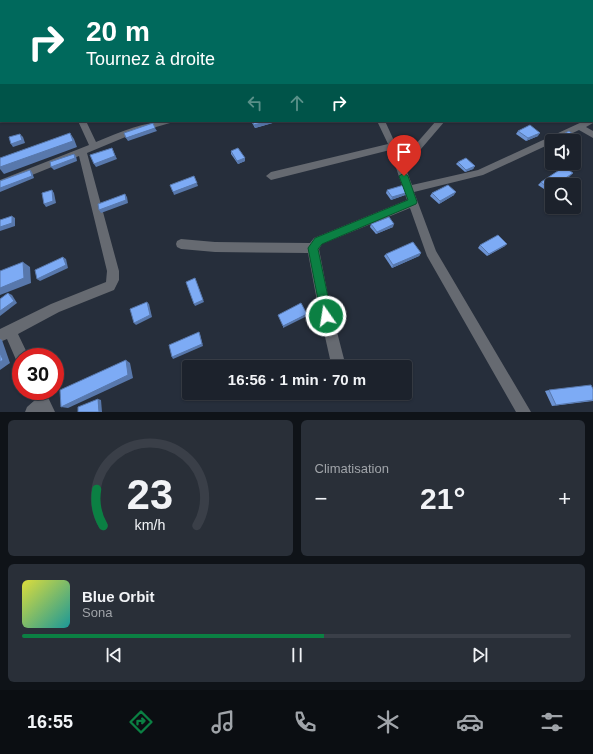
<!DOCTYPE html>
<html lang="fr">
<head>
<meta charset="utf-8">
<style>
  :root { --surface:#1c222c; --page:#292f38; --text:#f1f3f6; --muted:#a0a4a9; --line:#3a3f48; --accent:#0b8043 }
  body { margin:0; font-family:Arial,sans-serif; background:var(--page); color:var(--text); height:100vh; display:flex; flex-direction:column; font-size:15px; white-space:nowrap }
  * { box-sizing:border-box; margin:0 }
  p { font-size:13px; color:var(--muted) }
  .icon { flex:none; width:22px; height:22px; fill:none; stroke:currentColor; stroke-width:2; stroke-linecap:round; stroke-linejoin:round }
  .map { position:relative; height:412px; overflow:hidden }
  .side { display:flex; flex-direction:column; gap:8px; padding:8px; background:#0f1318; flex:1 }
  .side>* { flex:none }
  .guide { position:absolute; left:0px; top:0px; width:593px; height:122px; box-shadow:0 1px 3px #0004,0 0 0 1px var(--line); background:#00695c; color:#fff; overflow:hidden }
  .controls { position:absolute; left:545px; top:134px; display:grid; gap:8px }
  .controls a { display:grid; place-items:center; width:36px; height:36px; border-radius:4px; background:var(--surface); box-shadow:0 1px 3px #0004,0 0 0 1px var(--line); font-size:20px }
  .speed { position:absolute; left:12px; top:348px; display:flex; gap:8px; font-size:20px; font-weight:700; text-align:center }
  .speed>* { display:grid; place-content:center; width:52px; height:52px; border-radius:50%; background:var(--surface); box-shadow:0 1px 3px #0004,0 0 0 1px var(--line); line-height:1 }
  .speed .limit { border:6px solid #d22; background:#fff; color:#111 }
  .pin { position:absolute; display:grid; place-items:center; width:34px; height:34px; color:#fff; margin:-41px -17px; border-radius:50% 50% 50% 0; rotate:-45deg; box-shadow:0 0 4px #0007 }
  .pin .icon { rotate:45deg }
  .me { position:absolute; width:44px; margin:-22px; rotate:347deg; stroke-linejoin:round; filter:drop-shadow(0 0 3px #0008) }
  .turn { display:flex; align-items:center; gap:14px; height:84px; padding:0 20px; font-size:18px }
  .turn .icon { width:52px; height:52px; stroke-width:2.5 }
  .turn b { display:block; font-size:28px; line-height:34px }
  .lanes { display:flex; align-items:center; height:38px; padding:0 20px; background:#0003; justify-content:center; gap:20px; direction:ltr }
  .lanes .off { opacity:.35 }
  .big { font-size:30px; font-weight:600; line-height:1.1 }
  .side .card { flex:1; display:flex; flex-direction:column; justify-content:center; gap:6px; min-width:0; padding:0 14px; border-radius:6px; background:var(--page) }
  .side .dial { align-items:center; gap:0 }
  .dial svg { height:104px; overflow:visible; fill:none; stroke:var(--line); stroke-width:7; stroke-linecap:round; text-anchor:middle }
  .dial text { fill:var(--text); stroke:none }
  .song { display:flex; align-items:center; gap:12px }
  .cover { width:48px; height:48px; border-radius:6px; background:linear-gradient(135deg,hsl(60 70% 55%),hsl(180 70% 35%)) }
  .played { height:4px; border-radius:2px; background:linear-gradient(90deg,var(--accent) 55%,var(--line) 55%) }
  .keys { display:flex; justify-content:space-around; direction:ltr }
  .heat { display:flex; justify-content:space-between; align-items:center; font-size:22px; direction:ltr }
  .side .tiles { flex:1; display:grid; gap:8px; grid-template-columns:1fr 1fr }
  .card:last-child { grid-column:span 2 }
  .trip { position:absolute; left:182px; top:360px; width:230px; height:40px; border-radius:4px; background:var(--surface); box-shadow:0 1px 3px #0004,0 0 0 1px var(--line); font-weight:600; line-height:40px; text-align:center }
  .tab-bar { display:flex; height:64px; justify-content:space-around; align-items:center; background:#0b0e12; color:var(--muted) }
  .tab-bar .icon { width:28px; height:28px }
  .tab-bar .on { color:var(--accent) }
  .tab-bar b { font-size:18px; color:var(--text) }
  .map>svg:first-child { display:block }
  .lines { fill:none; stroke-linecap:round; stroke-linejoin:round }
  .minor { fill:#666a71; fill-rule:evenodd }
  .wall { fill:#6c93d3 }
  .shaded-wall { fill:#5878ac }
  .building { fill:#7dabf5; stroke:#5878ac }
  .route { fill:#0b8043; stroke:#07532c }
</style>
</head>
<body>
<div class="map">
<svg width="593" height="412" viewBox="0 0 593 412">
  <rect width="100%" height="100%" fill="#262e3b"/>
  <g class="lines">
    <g class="minor">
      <polygon points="175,0 184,0 185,1 176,1"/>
      <polygon points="315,0 321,0 322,1 316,1"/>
      <rect x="592" y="50" width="1" height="4"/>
      <polygon points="592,119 593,123 586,127 593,131 593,138 579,130 556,141 552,141 552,143 483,175 414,192 436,251 531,412 516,412 427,256 410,208 322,244 319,249 329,301 344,359 342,364 337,366 332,364 330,359 317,301 308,253 215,252 181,249 177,247 176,244 177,241 181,239 215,242 310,243 314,238 407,200 390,150 271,180 266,176 271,172 388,144 377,121 385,121 401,156 415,145 436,121 445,121 421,149 404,164 412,185 478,170 584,121 592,121"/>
      <path d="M78,121H86L96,142C120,132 145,121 171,121L170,123L135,133L87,153L119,271V280L114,290L59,312L18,334L29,357H21V363L17,362L7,339L0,342V329L51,304L106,282L107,271L79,156L0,188V180L89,145Z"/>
      <polygon points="31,391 45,391 55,412 25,412 27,407 35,400"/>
    </g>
  </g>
  <g class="wall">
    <polygon points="527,0 537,1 537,0 547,0 547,1 526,1"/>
    <polygon points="251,121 276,121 276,122 255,128"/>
    <polygon points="518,131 538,136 526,141 516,134"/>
    <polygon points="558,137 573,139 569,141 557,141 555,140"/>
    <polygon points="231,151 245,161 238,164 231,154"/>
    <polygon points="458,162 475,166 473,169 465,172 456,164"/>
    <polygon points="570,176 556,185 552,185 552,188 547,191 538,185 541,182"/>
    <polygon points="387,190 408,194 391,200 386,193"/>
    <polygon points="432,193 454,195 439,204 430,196"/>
    <polygon points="371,224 393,227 376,234 370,227"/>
    <polygon points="480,245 505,246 487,256 478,248"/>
    <polygon points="421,253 419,256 392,268 384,256 386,254"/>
    <polygon points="593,389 593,401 552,406 545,391 549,390"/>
  </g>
  <g class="shaded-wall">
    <polygon points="64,0 81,0 70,1 65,1"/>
    <polygon points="128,0 147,0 144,1 125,1"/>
    <polygon points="452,0 459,0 458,1 449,1"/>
    <polygon points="268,121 276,121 276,122 255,128 254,125"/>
    <polygon points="155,128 157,131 128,141 126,138"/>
    <polygon points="70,133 74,139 77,147 4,174 0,169 0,167"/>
    <polygon points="540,133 538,136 526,141 528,138"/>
    <polygon points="20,134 23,137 25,143 13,147 11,144"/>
    <polygon points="575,136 573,139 569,141 566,141"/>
    <polygon points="112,148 117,159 96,167 94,164"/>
    <polygon points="74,154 76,156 77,161 54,170 51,167"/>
    <polygon points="245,158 245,161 238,164 237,161"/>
    <polygon points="475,166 473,169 465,172 466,170"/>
    <polygon points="30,170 32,172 34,178 0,192 0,188"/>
    <polygon points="573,173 570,176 556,185 555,185"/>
    <polygon points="197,183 198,186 174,195 173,192"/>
    <polygon points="52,190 54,193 56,203 46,207 44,204"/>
    <polygon points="409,192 408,194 391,200 392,197"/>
    <polygon points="456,192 454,195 439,204 440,201"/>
    <polygon points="125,194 127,197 128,203 101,213 99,210"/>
    <polygon points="12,216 15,218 15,226 0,231 0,227"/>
    <polygon points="394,224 393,227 376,234 377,232"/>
    <polygon points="507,244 505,246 487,256 489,254"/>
    <polygon points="421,253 419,256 392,268 393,265"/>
    <polygon points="63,257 66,259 68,268 40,281 37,279"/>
    <polygon points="23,262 30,267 31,283 0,295 0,288"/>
    <polygon points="195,278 204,302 195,306 194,304"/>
    <polygon points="8,293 12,295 17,303 0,316 0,311"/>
    <polygon points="147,302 149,304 152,317 136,325 134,323"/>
    <polygon points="307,314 307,316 283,328 283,326"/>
    <polygon points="199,332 200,334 203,346 173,359 172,357"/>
    <polygon points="0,339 2,340 10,363 0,370"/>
    <polygon points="126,360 130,363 133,378 68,408 61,407"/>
    <polygon points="98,399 101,400 102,412 99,412"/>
  </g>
  <g class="building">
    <polygon points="86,0 99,0 94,1 87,1"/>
    <polygon points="116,0 128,0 125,1 113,1"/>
    <polygon points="358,0 369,0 370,1 354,1"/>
    <polygon points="444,0 452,0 449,1 445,1"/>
    <polygon points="529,0 535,0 538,1 531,1"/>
    <polygon points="556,0 571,0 570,1 559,1"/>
    <polygon points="1,100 1,108 0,109 0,101"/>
    <polygon points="252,121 268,121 254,125"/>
    <polygon points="153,123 155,128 126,138 124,133"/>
    <polygon points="530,125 540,133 528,138 518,131"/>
    <polygon points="569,131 575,136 566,141 563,141 558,137"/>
    <polygon points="70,133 73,141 0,167 0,158"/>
    <polygon points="20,134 22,140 11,144 9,137"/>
    <polygon points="112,148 115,156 94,164 90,155"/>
    <polygon points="238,148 245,158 237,161 231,151"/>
    <polygon points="74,154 75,158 51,167 50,162"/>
    <polygon points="466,158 475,166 466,170 458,162"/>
    <polygon points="564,167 573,173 555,185 552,185 552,187 549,189 541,182"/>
    <polygon points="30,170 32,176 0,188 0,181"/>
    <polygon points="194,176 197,183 173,192 170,185"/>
    <polygon points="404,185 409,192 392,197 387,190"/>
    <polygon points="448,185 456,192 440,201 432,193"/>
    <polygon points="52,190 53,201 44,204 42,193"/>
    <polygon points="125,194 126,200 99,210 98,204"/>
    <polygon points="12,216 12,223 0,227 0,220"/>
    <polygon points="389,217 394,224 377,232 371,224"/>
    <polygon points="498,235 507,244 489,254 480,245"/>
    <polygon points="413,242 421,253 393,265 386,254"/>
    <polygon points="63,257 66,265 37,279 35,270"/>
    <polygon points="23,262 24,278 0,288 0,271"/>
    <polygon points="195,278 203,300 194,304 186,282"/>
    <polygon points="8,293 14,301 0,311 0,299"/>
    <polygon points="147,302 150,315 134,323 130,309"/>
    <polygon points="301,303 307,314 283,326 278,315"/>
    <polygon points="199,332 202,344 172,357 169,345"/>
    <polygon points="0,353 3,360 0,362"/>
    <polygon points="126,360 128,375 61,407 60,390"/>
    <polygon points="591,385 593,389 593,400 556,405 549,390"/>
    <polygon points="98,399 99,412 78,412 78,407"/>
  </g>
  <polygon class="route" points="404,173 408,176 417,202 416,204 322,244 318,249 332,316 330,320 326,321 322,320 308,248 315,238 408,200 399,176"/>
</svg>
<div class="controls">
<a><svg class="icon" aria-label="sound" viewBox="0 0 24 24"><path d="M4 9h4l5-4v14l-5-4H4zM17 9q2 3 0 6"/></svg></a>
<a><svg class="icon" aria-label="search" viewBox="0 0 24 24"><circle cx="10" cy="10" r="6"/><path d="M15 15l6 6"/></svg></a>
</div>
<div class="speed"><div class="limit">30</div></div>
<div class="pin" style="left:404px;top:176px;background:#d93025"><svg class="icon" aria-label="arrive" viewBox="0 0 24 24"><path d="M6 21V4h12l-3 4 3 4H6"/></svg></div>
<svg class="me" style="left:326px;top:316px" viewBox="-20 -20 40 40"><circle r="17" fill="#0b8043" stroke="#fff" stroke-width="3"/><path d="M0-11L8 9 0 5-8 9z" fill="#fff"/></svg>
<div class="trip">16:56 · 1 min · 70 m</div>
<div class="guide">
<div class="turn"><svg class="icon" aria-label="right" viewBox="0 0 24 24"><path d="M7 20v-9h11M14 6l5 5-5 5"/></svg><div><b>20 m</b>Tournez à droite</div></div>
<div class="lanes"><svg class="icon off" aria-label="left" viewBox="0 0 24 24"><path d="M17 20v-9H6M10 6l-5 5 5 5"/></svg><svg class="icon off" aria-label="ahead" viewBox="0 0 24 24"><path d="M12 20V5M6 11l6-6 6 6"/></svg><svg class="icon" aria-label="right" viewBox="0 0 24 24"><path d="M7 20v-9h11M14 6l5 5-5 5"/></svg></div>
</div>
</div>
<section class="side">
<div class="tiles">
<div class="card dial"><svg viewBox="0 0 100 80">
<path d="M14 69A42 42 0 1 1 86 69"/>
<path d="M14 69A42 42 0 0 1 9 41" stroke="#0b8043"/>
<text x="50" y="56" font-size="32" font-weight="700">23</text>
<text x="50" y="72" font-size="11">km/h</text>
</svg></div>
<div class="card"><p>Climatisation</p>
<div class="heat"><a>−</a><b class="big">21°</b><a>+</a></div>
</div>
<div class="card">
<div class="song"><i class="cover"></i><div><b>Blue Orbit</b><p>Sona</p></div></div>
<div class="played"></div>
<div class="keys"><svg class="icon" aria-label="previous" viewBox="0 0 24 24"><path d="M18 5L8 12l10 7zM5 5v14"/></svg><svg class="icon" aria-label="pause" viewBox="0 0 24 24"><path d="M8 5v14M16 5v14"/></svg><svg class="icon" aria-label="next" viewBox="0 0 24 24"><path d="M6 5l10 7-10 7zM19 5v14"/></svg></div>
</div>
</div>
</section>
<nav class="tab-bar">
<b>16:55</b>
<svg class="icon on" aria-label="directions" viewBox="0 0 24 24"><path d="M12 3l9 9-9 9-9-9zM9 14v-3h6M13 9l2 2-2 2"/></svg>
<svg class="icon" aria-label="music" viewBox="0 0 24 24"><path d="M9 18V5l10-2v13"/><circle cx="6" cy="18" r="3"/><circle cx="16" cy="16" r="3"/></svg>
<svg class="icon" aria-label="phone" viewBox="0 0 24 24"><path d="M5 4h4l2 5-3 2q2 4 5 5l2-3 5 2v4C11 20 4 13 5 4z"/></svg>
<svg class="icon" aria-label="climate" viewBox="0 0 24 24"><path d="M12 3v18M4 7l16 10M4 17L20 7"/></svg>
<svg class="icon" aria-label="car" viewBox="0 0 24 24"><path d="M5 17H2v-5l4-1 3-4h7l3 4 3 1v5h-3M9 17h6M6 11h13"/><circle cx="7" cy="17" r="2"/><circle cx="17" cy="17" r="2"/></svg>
<svg class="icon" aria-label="filters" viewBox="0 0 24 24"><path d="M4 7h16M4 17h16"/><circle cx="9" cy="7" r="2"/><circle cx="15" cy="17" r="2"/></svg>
</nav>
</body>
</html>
